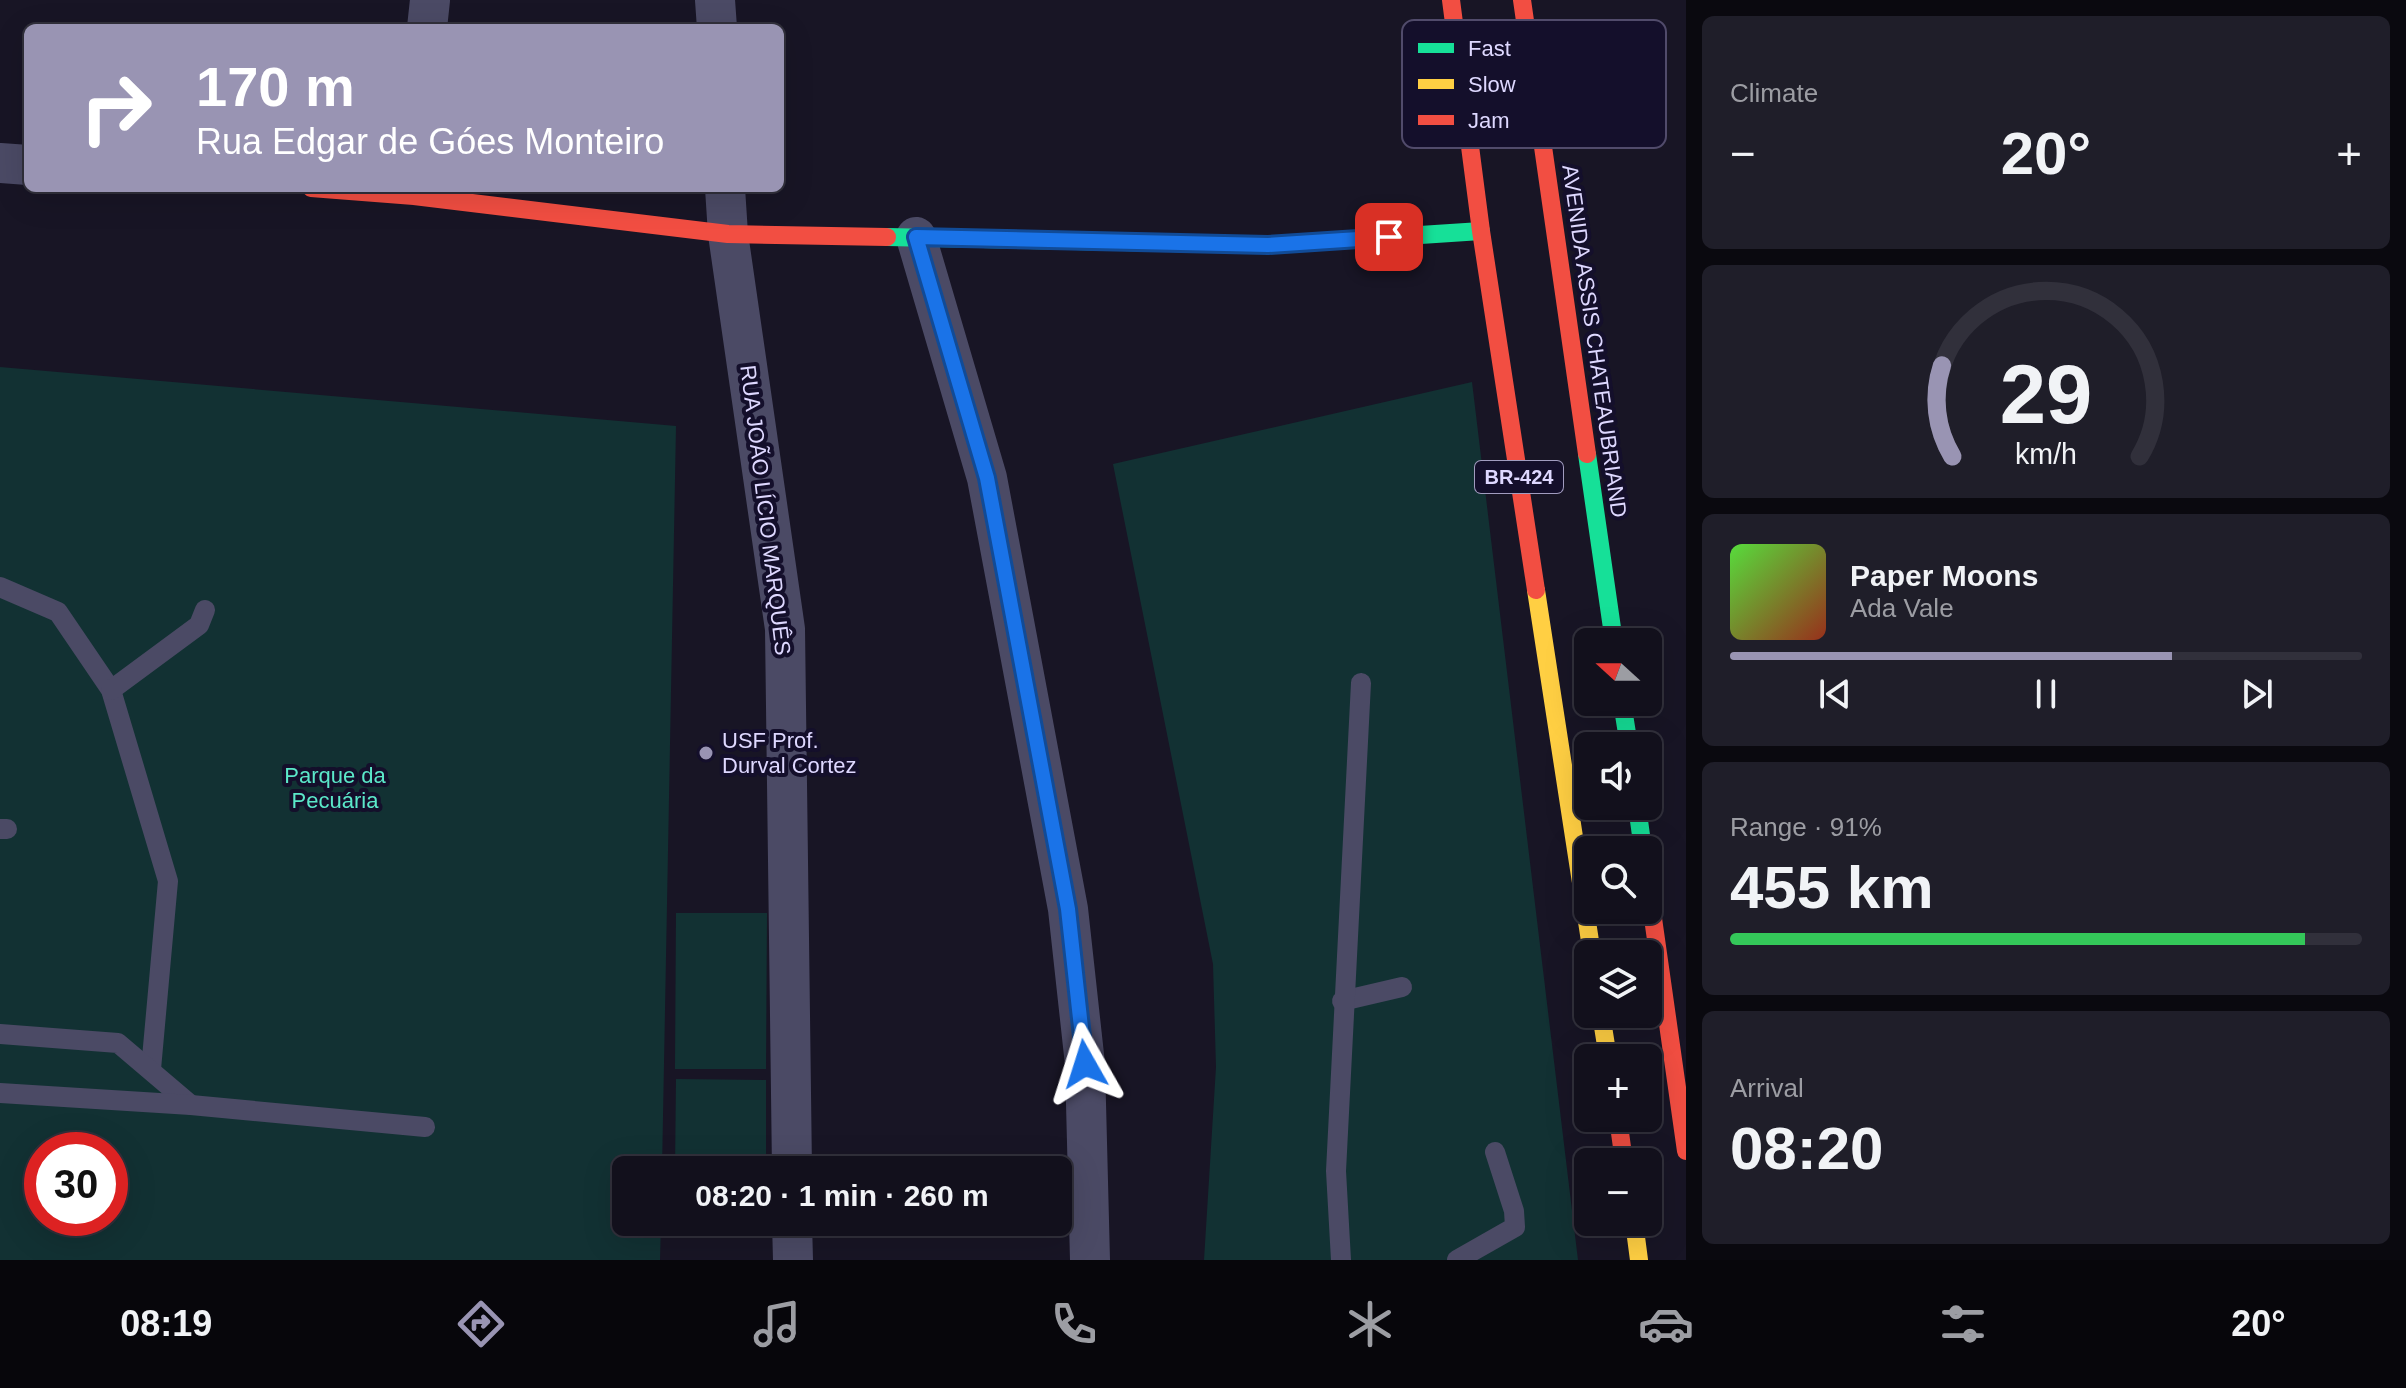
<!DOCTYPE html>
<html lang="en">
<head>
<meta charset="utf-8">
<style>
  :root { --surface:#12101c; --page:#1f1e29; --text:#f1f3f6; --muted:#9c9da3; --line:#31303b; --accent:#9994b3 }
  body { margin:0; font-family:Arial,sans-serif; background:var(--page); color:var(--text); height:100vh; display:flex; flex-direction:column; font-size:30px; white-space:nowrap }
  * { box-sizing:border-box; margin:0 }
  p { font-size:26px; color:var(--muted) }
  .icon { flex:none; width:44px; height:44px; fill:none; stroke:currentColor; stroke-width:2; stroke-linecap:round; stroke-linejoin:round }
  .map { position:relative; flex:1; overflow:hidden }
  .side { display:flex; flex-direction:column; gap:16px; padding:16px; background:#0a090f; width:720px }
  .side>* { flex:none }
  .banner { position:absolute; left:24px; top:24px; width:760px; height:168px; border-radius:12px; box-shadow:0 8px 32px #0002,0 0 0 2px var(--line); background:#9994b3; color:#fff; overflow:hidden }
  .needle { width:52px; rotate:291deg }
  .tools { position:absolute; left:1574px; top:628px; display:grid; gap:16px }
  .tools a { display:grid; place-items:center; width:88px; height:88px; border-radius:12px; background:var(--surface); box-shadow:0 8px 32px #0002,0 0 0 2px var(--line); font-size:40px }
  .speed { position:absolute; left:24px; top:1132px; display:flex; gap:16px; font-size:40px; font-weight:700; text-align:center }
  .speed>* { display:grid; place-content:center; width:104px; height:104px; border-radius:50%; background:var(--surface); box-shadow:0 8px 32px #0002,0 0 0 2px var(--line); line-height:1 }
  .speed .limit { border:12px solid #d22; background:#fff; color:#111 }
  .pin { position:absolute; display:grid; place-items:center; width:68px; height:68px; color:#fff; margin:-34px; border-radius:16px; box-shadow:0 4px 12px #0006 }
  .me { position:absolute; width:88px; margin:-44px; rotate:354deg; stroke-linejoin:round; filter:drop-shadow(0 0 6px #0008) }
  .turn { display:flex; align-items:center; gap:28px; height:168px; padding:0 40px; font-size:36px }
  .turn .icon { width:104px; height:104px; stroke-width:2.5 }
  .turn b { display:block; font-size:56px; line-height:68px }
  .big { font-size:60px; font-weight:600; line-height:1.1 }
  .side .widget { flex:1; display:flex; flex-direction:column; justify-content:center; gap:12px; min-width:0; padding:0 28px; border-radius:12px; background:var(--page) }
  .side .dial { align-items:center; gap:0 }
  .dial svg { height:208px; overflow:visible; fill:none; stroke:var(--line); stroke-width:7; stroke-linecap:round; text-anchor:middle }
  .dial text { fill:var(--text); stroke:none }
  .song { display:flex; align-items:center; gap:24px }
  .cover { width:96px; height:96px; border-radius:12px; background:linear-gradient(135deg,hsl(110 70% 55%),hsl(10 70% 35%)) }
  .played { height:8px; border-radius:4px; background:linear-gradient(90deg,var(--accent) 70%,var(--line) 70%) }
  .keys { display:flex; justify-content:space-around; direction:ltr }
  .heat { display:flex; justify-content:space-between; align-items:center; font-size:44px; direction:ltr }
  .charge { height:12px; border-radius:6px; background:linear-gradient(90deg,#34c759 91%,var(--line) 0) }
  .trip { position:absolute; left:612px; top:1156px; width:460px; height:80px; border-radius:12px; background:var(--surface); box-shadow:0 8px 32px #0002,0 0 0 2px var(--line); font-weight:600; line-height:80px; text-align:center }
  .dock { display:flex; height:128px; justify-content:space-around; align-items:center; background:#07060b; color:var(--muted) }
  .dock .icon { width:56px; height:56px }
  .dock .active { color:var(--accent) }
  .dock b { font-size:36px; color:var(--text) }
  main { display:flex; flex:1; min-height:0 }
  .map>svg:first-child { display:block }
  .green { fill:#123133; fill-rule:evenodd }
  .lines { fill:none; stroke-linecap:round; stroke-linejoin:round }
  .lane { stroke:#4b4a65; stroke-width:20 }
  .street { stroke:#4b4a65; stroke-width:40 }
  .fast { stroke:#16e098; stroke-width:18 }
  .slow { stroke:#ffcf43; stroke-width:18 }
  .jam { stroke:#f24e42; stroke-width:18 }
  .route-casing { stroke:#114b97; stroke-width:20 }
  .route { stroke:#1a73e8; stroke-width:14 }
  .poi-dot { fill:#9994b3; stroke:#140f2b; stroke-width:3 }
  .labels { text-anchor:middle; stroke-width:8; stroke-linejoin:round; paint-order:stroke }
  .shield { fill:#140f2b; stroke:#a19cbf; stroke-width:2 }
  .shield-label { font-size:20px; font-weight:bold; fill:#ded8ff }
  .street-label { font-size:22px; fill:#ded8ff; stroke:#140f2b }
  .poi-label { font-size:22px; fill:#ded8ff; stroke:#140f2b; text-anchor:start }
  .park-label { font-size:22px; fill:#5be8c9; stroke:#140f2b }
  .key { fill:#140f2b; stroke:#514b6b; stroke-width:2 }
  .key-label { font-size:22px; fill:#ded8ff }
</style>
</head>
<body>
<main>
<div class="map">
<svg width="1686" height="1260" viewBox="0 0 1686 1260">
  <rect width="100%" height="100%" fill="#181525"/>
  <g class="green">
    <path d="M0,367L676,426L662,1170H626V1222H661L660,1260H0ZM42,1150H110V1218H42Z"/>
    <polygon points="1472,382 1578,1260 1204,1260 1216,1067 1213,964 1113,464"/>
    <polygon points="676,913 767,913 766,1069 675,1069"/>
    <polygon points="676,1079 766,1080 766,1170 675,1170"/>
    <rect x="674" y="1222" width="92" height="14"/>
  </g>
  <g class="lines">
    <g class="lane">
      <polyline points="0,587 58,612 111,690 168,881 151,1069"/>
      <polyline points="111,690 199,625 205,610"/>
      <polyline points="0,829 7,829"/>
      <polyline points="1342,1001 1402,987"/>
      <polyline points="0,1034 118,1043 191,1105"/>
      <polyline points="0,1093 191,1105 425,1127"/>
      <polyline points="1341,1260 1336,1171 1361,683"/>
      <polyline points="1457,1260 1515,1227 1514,1211 1495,1152"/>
    </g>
    <g class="street">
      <polyline points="715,0 717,28"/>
      <polyline points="427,28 430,0"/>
      <polyline points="0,163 28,165"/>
      <polyline points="725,188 728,234 785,629 792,1170"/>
      <polyline points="916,237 987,478 1068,909 1085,1064 1090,1260"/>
      <polyline points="792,1222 793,1260"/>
    </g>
    <g class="fast">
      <polyline points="887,237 1268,245 1481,231"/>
      <polyline points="1587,454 1614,642"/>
      <polyline points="1622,702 1629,746"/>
      <polyline points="1637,806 1643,850"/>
    </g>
    <g class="slow">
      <polyline points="1536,590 1592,954"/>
      <polyline points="1601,1014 1608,1058"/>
      <polyline points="1634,1222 1639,1260"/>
    </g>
    <g class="jam">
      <polyline points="1451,0 1481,231 1536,590"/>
      <polyline points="1522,0 1587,454"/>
      <polyline points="311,188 414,196 728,234 887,237"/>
      <polyline points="1648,883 1686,1151"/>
      <polyline points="1618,1118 1624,1162"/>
    </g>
  </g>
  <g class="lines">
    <g class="route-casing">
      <polyline id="route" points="1085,1064 1068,909 987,478 916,237 1268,245 1389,237"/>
    </g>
    <use href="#route" class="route"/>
  </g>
  <circle class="poi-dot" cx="706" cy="753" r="8"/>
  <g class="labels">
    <rect class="shield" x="1475" y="461" width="88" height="32" rx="6"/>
    <g class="shield-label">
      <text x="1519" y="484">BR-424</text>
    </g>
    <g class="street-label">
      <text transform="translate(1595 341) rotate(82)" y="8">AVENIDA ASSIS CHATEAUBRIAND</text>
      <text transform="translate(766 510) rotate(83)" y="8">RUA JOÃO LÍCIO MARQUÊS</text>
    </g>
    <g class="poi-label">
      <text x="722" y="748">USF Prof.<tspan x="722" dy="25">Durval Cortez</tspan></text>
    </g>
    <g class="park-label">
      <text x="335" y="783">Parque da<tspan x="335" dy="25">Pecuária</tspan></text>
    </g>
  </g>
  <rect x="1402" y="20" width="264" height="128" rx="12" class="key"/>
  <rect x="1418" y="43" width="36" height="10" fill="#16e098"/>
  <rect x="1418" y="79" width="36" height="10" fill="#ffcf43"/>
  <rect x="1418" y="115" width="36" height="10" fill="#f24e42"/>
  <g class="key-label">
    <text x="1468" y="56">Fast</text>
    <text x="1468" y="92">Slow</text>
    <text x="1468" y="128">Jam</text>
  </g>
</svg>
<div class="tools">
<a><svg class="needle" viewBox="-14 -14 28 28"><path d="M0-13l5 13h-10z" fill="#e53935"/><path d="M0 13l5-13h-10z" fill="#9c9da3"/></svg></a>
<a><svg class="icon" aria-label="sound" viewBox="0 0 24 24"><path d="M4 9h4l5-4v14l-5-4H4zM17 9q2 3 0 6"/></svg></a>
<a><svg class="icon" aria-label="search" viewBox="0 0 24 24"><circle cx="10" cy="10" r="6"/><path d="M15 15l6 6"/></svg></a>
<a><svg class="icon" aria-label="layers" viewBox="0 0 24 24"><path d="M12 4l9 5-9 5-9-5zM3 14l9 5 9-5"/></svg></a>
<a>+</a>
<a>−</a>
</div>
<div class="speed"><div class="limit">30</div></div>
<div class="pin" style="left:1389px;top:237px;background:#d93025"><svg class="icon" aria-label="arrive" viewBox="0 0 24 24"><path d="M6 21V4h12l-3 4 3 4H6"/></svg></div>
<svg class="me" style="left:1085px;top:1064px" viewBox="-20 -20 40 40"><path d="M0-17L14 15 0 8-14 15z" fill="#1a73e8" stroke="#fff" stroke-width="4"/></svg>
<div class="trip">08:20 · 1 min · 260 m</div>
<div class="banner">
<div class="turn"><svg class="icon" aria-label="right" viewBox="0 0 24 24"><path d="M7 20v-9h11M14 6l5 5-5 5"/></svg><div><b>170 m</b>Rua Edgar de Góes Monteiro</div></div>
</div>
</div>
<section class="side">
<div class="widget"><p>Climate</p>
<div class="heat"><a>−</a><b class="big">20°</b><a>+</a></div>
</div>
<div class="widget dial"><svg viewBox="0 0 100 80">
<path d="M14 69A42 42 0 1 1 86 69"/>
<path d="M14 69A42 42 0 0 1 10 34" stroke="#9994b3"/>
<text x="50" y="56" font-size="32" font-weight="700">29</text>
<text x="50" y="72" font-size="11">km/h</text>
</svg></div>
<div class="widget">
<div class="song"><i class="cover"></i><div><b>Paper Moons</b><p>Ada Vale</p></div></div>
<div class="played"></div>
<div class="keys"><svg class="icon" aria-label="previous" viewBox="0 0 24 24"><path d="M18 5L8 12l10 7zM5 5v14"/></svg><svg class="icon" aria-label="pause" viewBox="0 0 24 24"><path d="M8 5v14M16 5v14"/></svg><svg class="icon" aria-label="next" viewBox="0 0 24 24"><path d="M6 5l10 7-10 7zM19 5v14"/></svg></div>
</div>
<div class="widget"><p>Range · 91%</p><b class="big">455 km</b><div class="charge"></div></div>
<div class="widget"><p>Arrival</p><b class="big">08:20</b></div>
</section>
</main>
<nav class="dock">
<b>08:19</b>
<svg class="icon active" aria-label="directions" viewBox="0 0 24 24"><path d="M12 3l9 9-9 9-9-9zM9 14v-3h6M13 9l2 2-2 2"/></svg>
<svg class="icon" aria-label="music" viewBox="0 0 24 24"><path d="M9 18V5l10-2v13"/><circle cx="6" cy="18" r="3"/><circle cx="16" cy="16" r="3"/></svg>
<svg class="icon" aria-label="phone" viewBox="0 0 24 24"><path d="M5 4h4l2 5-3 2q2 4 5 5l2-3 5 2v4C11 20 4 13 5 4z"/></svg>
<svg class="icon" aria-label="climate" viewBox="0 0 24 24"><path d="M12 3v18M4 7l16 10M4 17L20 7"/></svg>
<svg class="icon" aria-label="car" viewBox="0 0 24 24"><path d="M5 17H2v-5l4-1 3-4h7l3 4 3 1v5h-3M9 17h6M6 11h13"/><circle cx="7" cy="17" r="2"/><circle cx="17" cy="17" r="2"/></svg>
<svg class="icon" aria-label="filters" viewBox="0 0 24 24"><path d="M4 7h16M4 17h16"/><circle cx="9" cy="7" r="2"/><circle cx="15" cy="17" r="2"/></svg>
<b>20°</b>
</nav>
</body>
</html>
